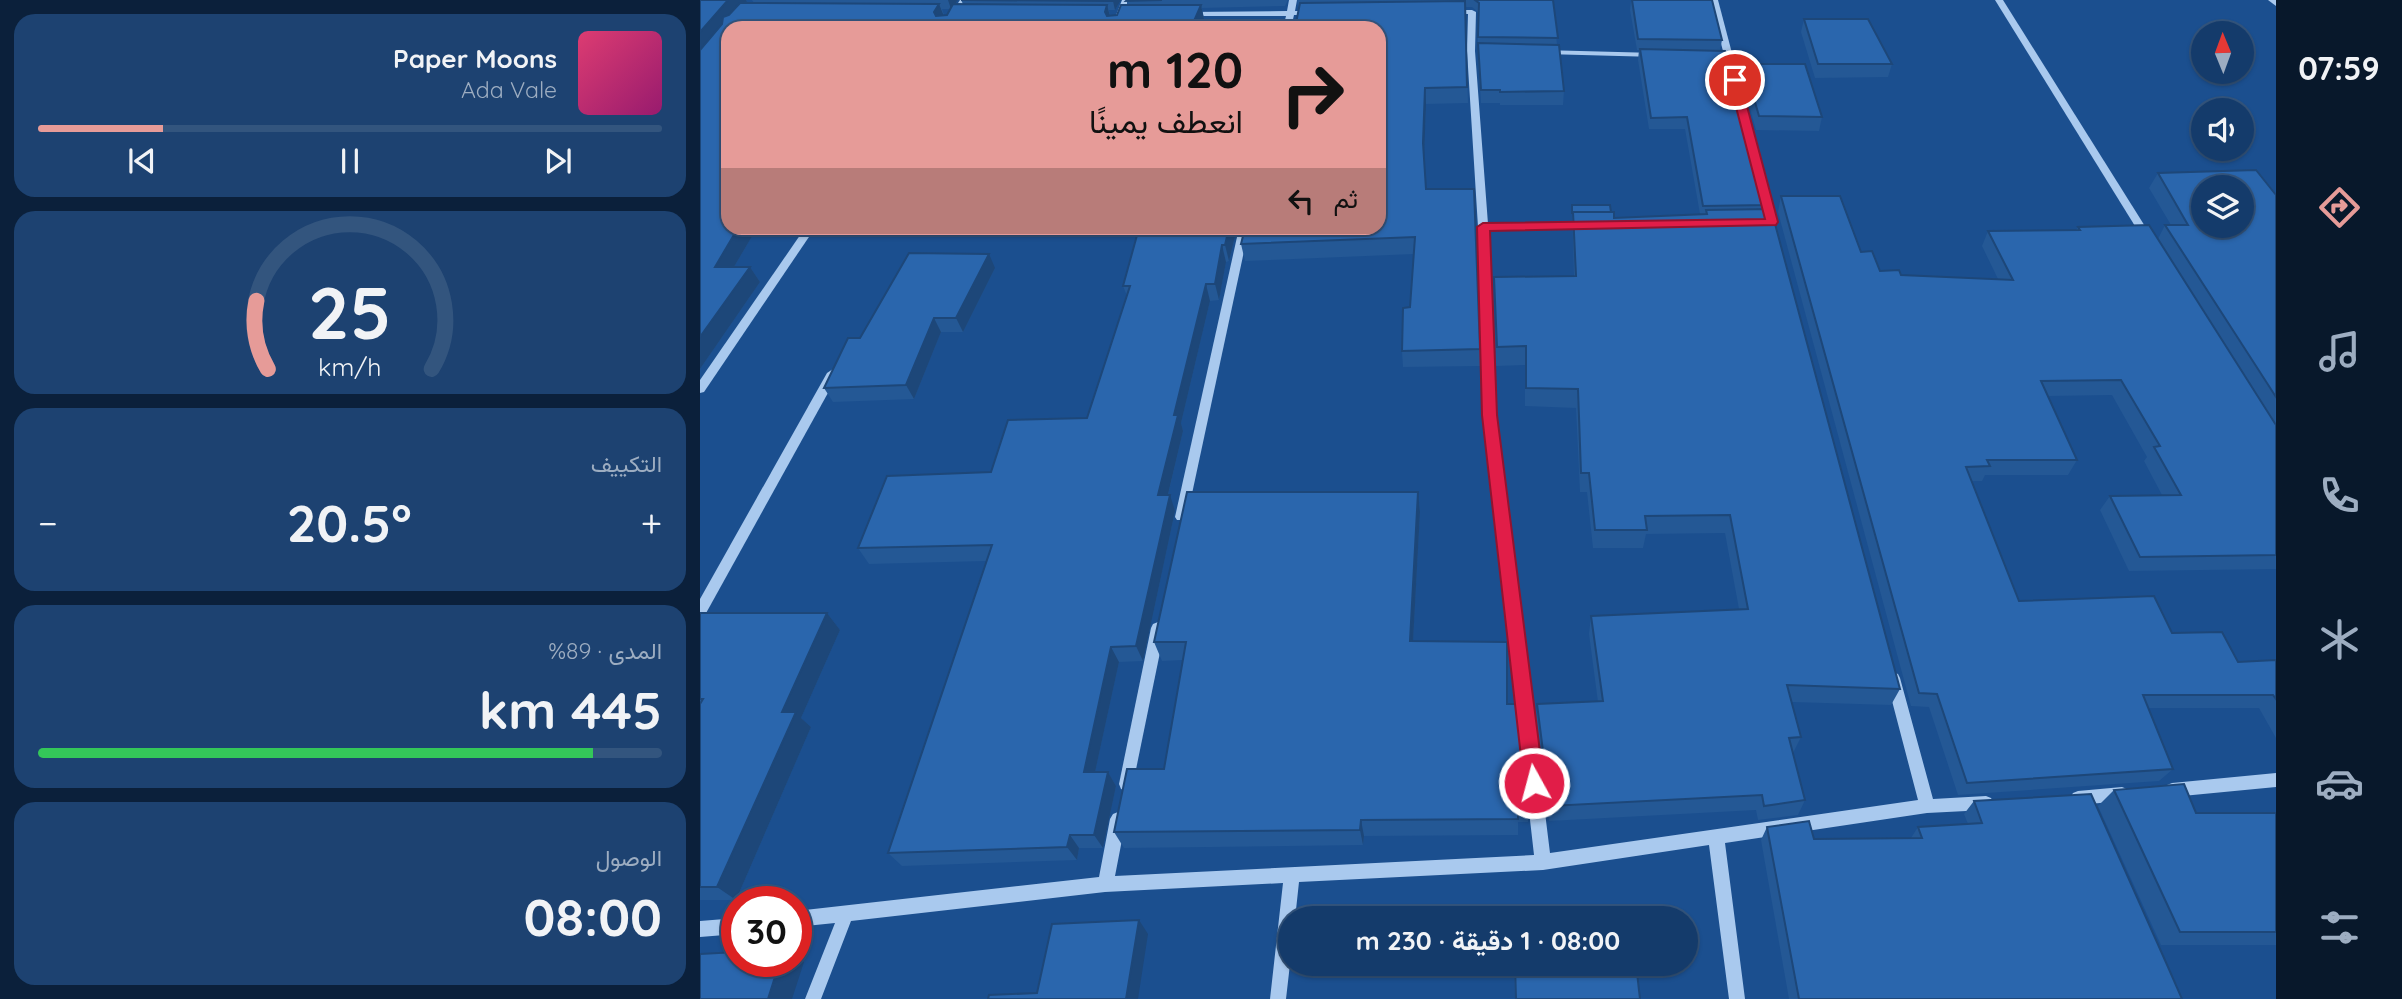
<!DOCTYPE html>
<html lang="ar">
<head>
<meta charset="utf-8">
<style>
  :root { --surface:#143b6b; --page:#1d4271; --text:#f1f3f6; --muted:#9dadc1; --line:#33557e; --accent:#e69b98 }
  body { margin:0; font-family:Quicksand,Vazirmatn,sans-serif; background:var(--page); color:var(--text); direction:rtl; height:100vh; display:flex; flex-direction:column; font-size:26px; white-space:nowrap }
  * { box-sizing:border-box; margin:0 }
  p { font-size:23px; color:var(--muted) }
  .icon { flex:none; width:38px; height:38px; fill:none; stroke:currentColor; stroke-width:2; stroke-linecap:round; stroke-linejoin:round }
  .map { position:relative; flex:1; overflow:hidden; direction:ltr }
  .sheet { display:flex; flex-direction:column; gap:14px; padding:14px; background:#0b203b; width:700px }
  .sheet>* { flex:none }
  .guide { position:absolute; left:21px; top:21px; width:665px; height:214px; border-radius:21px; box-shadow:0 2px 5px #0004,0 0 0 2px var(--line); direction:rtl; background:#e69b98; color:#111; overflow:hidden }
  .needle { width:46px; rotate:359deg }
  .buttons { position:absolute; left:1491px; top:21px; display:grid; gap:14px }
  .buttons a { display:grid; place-items:center; width:63px; height:63px; border-radius:50%; background:var(--surface); box-shadow:0 2px 5px #0004,0 0 0 2px var(--line); font-size:35px }
  .speed { position:absolute; left:21px; top:886px; display:flex; gap:14px; font-size:35px; font-weight:700; text-align:center }
  .speed>* { display:grid; place-content:center; width:91px; height:91px; border-radius:50%; background:var(--surface); box-shadow:0 2px 5px #0004,0 0 0 2px var(--line); line-height:1 }
  .speed .limit { border:10px solid #d22; background:#fff; color:#111 }
  .pin { position:absolute; display:grid; place-items:center; width:60px; height:60px; color:#fff; margin:-30px; border:4px solid #fff; border-radius:50%; box-shadow:0 2px 7px #0007 }
  .me { position:absolute; width:77px; margin:-38px; rotate:353deg; stroke-linejoin:round; filter:drop-shadow(0 0 5px #0008) }
  .turn { display:flex; align-items:center; gap:24px; height:147px; padding:0 28px; font-size:32px }
  .turn .icon { width:91px; height:91px; stroke-width:2.5 }
  .turn b { display:block; font-size:49px; line-height:60px }
  .then { display:flex; align-items:center; height:66px; padding:0 28px; background:#0003; gap:14px; font-size:26px }
  .big { font-size:52px; font-weight:700; line-height:1.1 }
  .sheet .card { flex:1; display:flex; flex-direction:column; justify-content:center; gap:10px; min-width:0; padding:0 24px; border-radius:21px; background:var(--page) }
  .sheet .dial { align-items:center; gap:0 }
  .dial svg { height:182px; overflow:visible; fill:none; stroke:var(--line); stroke-width:7; stroke-linecap:round; text-anchor:middle }
  .dial text { fill:var(--text); stroke:none }
  .song { display:flex; align-items:center; gap:21px }
  .cover { width:84px; height:84px; border-radius:10px; background:linear-gradient(135deg,hsl(340 70% 55%),hsl(320 70% 35%)) }
  .played { height:7px; border-radius:4px; background:linear-gradient(90deg,var(--accent) 20%,var(--line) 20%) }
  .keys { display:flex; justify-content:space-around; direction:ltr }
  .heat { display:flex; justify-content:space-between; align-items:center; font-size:38px; direction:ltr }
  .charge { height:10px; border-radius:5px; background:linear-gradient(90deg,#34c759 89%,var(--line) 0) }
  .trip { position:absolute; left:578px; top:906px; width:420px; height:70px; border-radius:35px; background:var(--surface); box-shadow:0 2px 5px #0004,0 0 0 2px var(--line); font-weight:700; line-height:70px; text-align:center; direction:rtl }
  main { display:flex; flex:1; min-height:0 }
  .dock { display:flex; flex-direction:column; width:126px; justify-content:space-around; align-items:center; background:#08182b; color:var(--muted) }
  .dock .icon { width:49px; height:49px }
  .dock .on { color:var(--accent) }
  .dock b { font-size:32px; color:var(--text) }
  .map>svg:first-child { display:block }
  .lines { fill:none; stroke-linecap:round; stroke-linejoin:round }
  .minor { fill:#a9c9ee; fill-rule:evenodd }
  .wall { fill:#245895; fill-rule:evenodd }
  .shaded-wall { fill:#1d4779 }
  .building { fill:#2a66ad; stroke:#1d4779; stroke-width:2; fill-rule:evenodd }
  .route { fill:#e11d48; stroke:#92132f; stroke-width:2 }
</style>
</head>
<body>
<main>
<nav class="dock">
<b>07:59</b>
<svg class="icon on" aria-label="directions" viewBox="0 0 24 24"><path d="M12 3l9 9-9 9-9-9zM9 14v-3h6M13 9l2 2-2 2"/></svg>
<svg class="icon" aria-label="music" viewBox="0 0 24 24"><path d="M9 18V5l10-2v13"/><circle cx="6" cy="18" r="3"/><circle cx="16" cy="16" r="3"/></svg>
<svg class="icon" aria-label="phone" viewBox="0 0 24 24"><path d="M5 4h4l2 5-3 2q2 4 5 5l2-3 5 2v4C11 20 4 13 5 4z"/></svg>
<svg class="icon" aria-label="climate" viewBox="0 0 24 24"><path d="M12 3v18M4 7l16 10M4 17L20 7"/></svg>
<svg class="icon" aria-label="car" viewBox="0 0 24 24"><path d="M5 17H2v-5l4-1 3-4h7l3 4 3 1v5h-3M9 17h6M6 11h13"/><circle cx="7" cy="17" r="2"/><circle cx="17" cy="17" r="2"/></svg>
<svg class="icon" aria-label="filters" viewBox="0 0 24 24"><path d="M4 7h16M4 17h16"/><circle cx="9" cy="7" r="2"/><circle cx="15" cy="17" r="2"/></svg>
</nav>
<div class="map">
<svg width="1576" height="999" viewBox="0 0 1576 999">
  <rect width="100%" height="100%" fill="#1b4f8f"/>
  <g class="lines">
    <g class="minor">
      <polygon points="260,0 268,0 250,28 242,28"/>
      <polygon points="422,0 430,0 419,28 411,28"/>
      <polygon points="589,0 597,0 595,11 613,11 617,13 613,15 594,15 591,28 583,28 586,16 488,16 484,14 488,12 587,11"/>
      <polygon points="1010,0 1018,0 1077,224 1075,226 1072,227 1067,224"/>
      <polygon points="1295,0 1303,0 1453,239 1451,241 1445,241 1443,239"/>
      <polygon points="1568,0 1576,0 1576,6"/>
      <polygon points="748,10 772,10 776,12 775,51 788,224 888,222 893,225 888,228 788,230 796,415 850,853 1218,800 1186,678 1188,674 1193,672 1198,674 1200,678 1233,799 1286,796 1291,798 1294,803 1291,808 1286,810 1227,813 1025,843 1045,999 1029,999 1009,845 843,870 599,882 595,919 590,919 590,964 586,999 570,999 583,883 405,892 151,921 121,999 105,999 135,923 96,927 96,911 399,877 410,819 413,814 418,812 423,814 426,819 415,876 834,855 784,415 778,227 767,51 768,14 748,14"/>
      <polygon points="842,50 956,53 960,55 956,57 845,54 841,52"/>
      <polygon points="105,228 115,228 4,392 0,393 0,380"/>
      <polygon points="539,228 549,228 487,517 485,520 477,520 475,517"/>
      <polygon points="133,369 139,373 5,615 0,617 0,599 127,373"/>
      <polygon points="458,622 463,624 465,628 433,784 431,789 426,791 421,789 419,784 451,628 453,624"/>
      <polygon points="1576,773 1576,787 1472,797 1467,795 1465,790 1467,785 1472,783"/>
      <polygon points="1422,787 1427,789 1429,794 1427,799 1422,801 1378,805 1373,803 1370,798 1373,793 1378,791"/>
      <polygon points="37,918 37,934 0,937 0,921"/>
    </g>
  </g>
  <g class="wall">
    <path d="M0,0H46L47,2L46,3H54L52,0H258L255,4H263L261,0H421L415,10H409L410,16L417,15L427,5V0H588L585,6L502,8L504,19L500,28H28V228H57L34,267H50L60,282L0,369ZM242,9H250L247,15H244Z"/>
    <polygon points="597,0 853,0 857,45 864,91 863,105 800,105 800,103 781,103 778,57 778,12 772,7 765,7 768,103 726,104 724,157 726,189 780,349 780,366 703,367 702,351 710,307 714,254 545,261 541,244 679,228 598,8"/>
    <polygon points="931,0 1022,40 1020,50 1044,119 1043,125 1066,205 1065,209 1200,689 1191,705 1092,702 1101,737 1093,753 1105,800 1098,815 1058,820 1056,810 849,821 836,721 837,704 898,702 889,634 891,616 1039,609 1025,533 946,534 943,548 893,548 887,492 880,492 876,408 825,406 825,365 796,366 794,277 874,276 872,205 911,212 914,218 1000,214 985,129 949,129 938,60 939,50 937,50 930,10"/>
    <polygon points="1104,19 1192,64 1188,77 1115,78 1101,32"/>
    <polygon points="1044,64 1122,117 1119,131 1056,130 1041,77"/>
    <polygon points="1458,173 1576,195 1576,569 1429,571 1400,510 1410,496 1462,495 1444,461 1447,457 1412,395 1348,396 1377,460 1368,475 1285,475 1282,481 1272,481 1319,601 1472,633 1538,662 1576,660 1576,738 1559,708 1449,708 1473,769 1459,781 1258,795 1229,707 1211,706 1078,212 1081,196 1161,252 1180,271 1201,275 1298,279 1282,246 1288,231 1376,230 1378,227 1458,239 1465,225 1471,225 1449,188"/>
    <polygon points="439,228 537,228 529,261 526,262 519,300 510,301 481,423 483,431 468,495 475,511 443,661 419,662 395,772 408,772 416,786 403,848 379,848 377,860 202,866 188,853 286,561 169,564 158,548 387,418 427,296 423,286"/>
    <polygon points="295,268 263,332 241,332 214,399 133,402 124,388 160,338"/>
    <polygon points="718,492 720,512 713,641 807,704 829,806 828,822 818,822 818,835 664,836 663,845 424,848 414,832 464,769 483,660 462,661 454,642"/>
    <polygon points="0,613 127,613 140,630 101,718 111,727 36,900 0,900"/>
    <polygon points="1414,790 1496,813 1576,813 1576,945 1461,945 1398,806"/>
    <polygon points="1274,801 1482,999 1089,999 1061,840 1067,827 1114,839 1211,838 1218,827 1268,824 1264,814"/>
    <polygon points="814,964 936,964 940,999 815,999"/>
  </g>
  <g class="shaded-wall">
    <polygon points="28,0 46,0 47,2 0,57 0,32"/>
    <polygon points="248,0 258,0 251,9"/>
    <polygon points="413,0 421,0 415,10 413,1"/>
    <polygon points="239,4 245,19 240,27 234,12"/>
    <polygon points="407,5 411,20 409,27 405,12"/>
    <polygon points="501,5 504,19 500,28 491,28"/>
    <polygon points="725,88 726,104 724,159 723,143"/>
    <polygon points="38,228 57,228 25,282 15,267"/>
    <polygon points="529,228 537,228 529,261 525,245"/>
    <polygon points="522,245 526,262 519,300 515,284"/>
    <polygon points="289,254 295,268 263,332 256,318"/>
    <polygon points="50,267 60,282 0,369 0,337"/>
    <polygon points="506,284 510,301 481,423 483,431 464,511 458,495 474,415"/>
    <polygon points="234,318 241,332 214,399 206,385"/>
    <polygon points="718,492 720,512 712,660 710,641"/>
    <polygon points="470,495 475,511 443,661 436,646"/>
    <polygon points="127,613 140,630 101,718 111,727 36,900 17,887 82,712"/>
    <polygon points="411,647 419,662 392,786 384,772"/>
    <polygon points="408,772 416,786 403,848 394,835"/>
    <polygon points="661,820 664,836 663,845 660,830"/>
    <polygon points="370,835 379,848 377,860 367,847"/>
    <polygon points="439,920 448,934 438,999 426,999"/>
    <polygon points="96,957 104,962 92,999 68,999 80,961 96,961"/>
  </g>
  <g class="building">
    <polygon points="0,0 28,0 0,32"/>
    <polygon points="261,0 413,0 413,1"/>
    <polygon points="427,0 462,0 426,1"/>
    <polygon points="775,0 853,0 858,38 778,37 779,3"/>
    <polygon points="932,0 1012,0 1022,40 938,39"/>
    <polygon points="765,1 767,87 725,88 723,143 726,189 774,189 780,349 702,351 703,308 710,307 715,237 541,244 545,228 679,228 679,28 595,28 600,3"/>
    <polygon points="40,3 239,4 234,12 236,16 247,15 253,4 407,5 405,12 407,16 417,15 421,5 501,5 491,28 28,28 28,228 38,228 15,267 50,267 0,337 0,50 22,24 23,17 29,15"/>
    <polygon points="1104,19 1168,19 1192,64 1118,64"/>
    <polygon points="778,43 859,45 864,91 800,92 800,90 781,90"/>
    <polygon points="940,49 1025,51 1044,119 1041,119 1066,205 1003,206 987,117 951,118"/>
    <polygon points="1044,64 1105,64 1122,117 1059,116"/>
    <path d="M1556,170L1576,195V397L1465,225H1488L1458,173ZM1503,187H1542V226H1503Z"/>
    <polygon points="1081,196 1140,196 1161,252 1172,251 1180,271 1199,270 1201,275 1313,280 1288,231 1380,230 1378,227 1449,225 1576,425 1576,555 1440,557 1410,496 1481,495 1454,447 1460,446 1421,380 1341,381 1377,460 1287,460 1290,466 1266,467 1319,601 1454,596 1472,633 1522,632 1538,662 1576,660 1576,699 1573,695 1443,695 1473,769 1267,783 1237,694 1219,693"/>
    <polygon points="872,205 910,205 911,212 872,213"/>
    <polygon points="1071,209 1200,689 1087,685 1101,737 1089,738 1105,800 1064,806 1062,795 850,806 837,704 903,701 891,616 1048,609 1030,515 945,516 947,530 895,530 889,473 881,473 878,389 826,388 826,346 797,347 794,277 876,276 873,212 914,212 914,218 1007,214 1006,210"/>
    <polygon points="439,228 529,228 525,245 522,245 515,284 506,284 474,415 478,415 458,495 470,495 436,646 411,647 384,772 408,772 394,835 370,835 367,847 188,853 292,545 158,548 187,476 291,472 308,420 387,418 430,286 423,286"/>
    <polygon points="209,253 289,254 256,318 234,318 206,385 124,388 148,338 160,338"/>
    <polygon points="487,492 718,492 710,641 807,642 807,704 817,704 829,806 818,806 818,819 661,820 660,830 414,832 427,769 464,769 486,642 454,642"/>
    <polygon points="0,613 127,613 82,712 96,712 17,887 0,887 0,704 3,699 0,699"/>
    <polygon points="1484,784 1496,813 1576,813 1576,932 1480,932 1414,790"/>
    <polygon points="1391,794 1468,967 1482,999 1099,999 1067,827 1109,821 1114,839 1222,838 1218,827 1282,823 1274,801"/>
    <polygon points="932,911 932,919 814,919 814,912"/>
    <polygon points="439,920 426,999 288,999 289,995 337,993 352,924"/>
    <polygon points="37,952 37,961 80,961 68,999 0,999 0,954"/>
    <polygon points="815,964 936,964 940,999 816,999"/>
  </g>
  <polygon class="route" points="1035,77 1040,80 1078,222 1076,225 790,231 797,415 844,783 841,789 834,792 827,789 824,783 782,415 777,227 783,223 1065,219 1029,80"/>
</svg>
<div class="buttons">
<a><svg class="needle" viewBox="-14 -14 28 28"><path d="M0-13l5 13h-10z" fill="#e53935"/><path d="M0 13l5-13h-10z" fill="#9dadc1"/></svg></a>
<a><svg class="icon" aria-label="sound" viewBox="0 0 24 24"><path d="M4 9h4l5-4v14l-5-4H4zM17 9q2 3 0 6"/></svg></a>
<a><svg class="icon" aria-label="layers" viewBox="0 0 24 24"><path d="M12 4l9 5-9 5-9-5zM3 14l9 5 9-5"/></svg></a>
</div>
<div class="speed"><div class="limit">30</div></div>
<div class="pin" style="left:1035px;top:80px;background:#d93025"><svg class="icon" aria-label="arrive" viewBox="0 0 24 24"><path d="M6 21V4h12l-3 4 3 4H6"/></svg></div>
<svg class="me" style="left:834px;top:783px" viewBox="-20 -20 40 40"><circle r="17" fill="#e11d48" stroke="#fff" stroke-width="3"/><path d="M0-11L8 9 0 5-8 9z" fill="#fff"/></svg>
<div class="trip">08:00 · 1 دقيقة · 230 m</div>
<div class="guide">
<div class="turn"><svg class="icon" aria-label="right" viewBox="0 0 24 24"><path d="M7 20v-9h11M14 6l5 5-5 5"/></svg><div><b>120 m</b>انعطف يمينًا</div></div>
<div class="then">ثم<svg class="icon" aria-label="left" viewBox="0 0 24 24"><path d="M17 20v-9H6M10 6l-5 5 5 5"/></svg></div>
</div>
</div>
<section class="sheet">
<div class="card">
<div class="song"><i class="cover"></i><div><b>Paper Moons</b><p>Ada Vale</p></div></div>
<div class="played"></div>
<div class="keys"><svg class="icon" aria-label="previous" viewBox="0 0 24 24"><path d="M18 5L8 12l10 7zM5 5v14"/></svg><svg class="icon" aria-label="pause" viewBox="0 0 24 24"><path d="M8 5v14M16 5v14"/></svg><svg class="icon" aria-label="next" viewBox="0 0 24 24"><path d="M6 5l10 7-10 7zM19 5v14"/></svg></div>
</div>
<div class="card dial"><svg viewBox="0 0 100 80">
<path d="M14 69A42 42 0 1 1 86 69"/>
<path d="M14 69A42 42 0 0 1 9 39" stroke="#e69b98"/>
<text x="50" y="56" font-size="32" font-weight="700">25</text>
<text x="50" y="72" font-size="11">km/h</text>
</svg></div>
<div class="card"><p>التكييف</p>
<div class="heat"><a>−</a><b class="big">20.5°</b><a>+</a></div>
</div>
<div class="card"><p>المدى · 89%</p><b class="big">445 km</b><div class="charge"></div></div>
<div class="card"><p>الوصول</p><b class="big">08:00</b></div>
</section>
</main>
</body>
</html>
